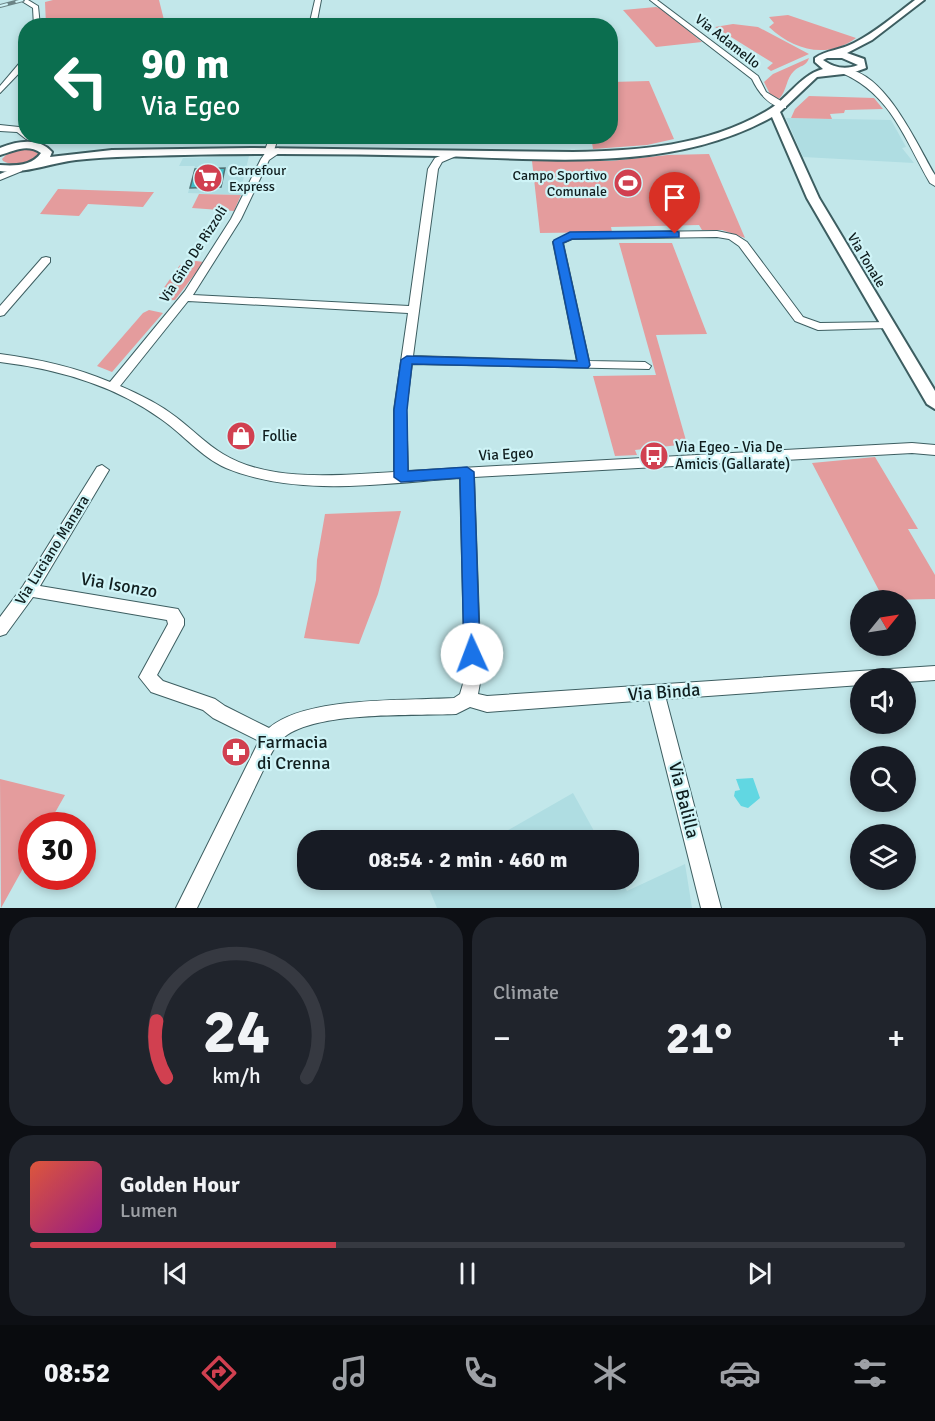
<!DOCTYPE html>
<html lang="en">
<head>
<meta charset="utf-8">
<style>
  :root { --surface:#171b24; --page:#20242c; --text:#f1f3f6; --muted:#9ea1a6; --line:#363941; --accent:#d14050 }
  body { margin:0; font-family:Signika,sans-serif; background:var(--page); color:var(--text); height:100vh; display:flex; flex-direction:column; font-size:22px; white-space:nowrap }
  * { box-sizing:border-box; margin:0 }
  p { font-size:20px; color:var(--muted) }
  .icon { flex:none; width:33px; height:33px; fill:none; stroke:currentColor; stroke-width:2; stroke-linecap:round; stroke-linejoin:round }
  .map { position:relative; height:908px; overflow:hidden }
  .details { display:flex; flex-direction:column; gap:9px; padding:9px; background:#0d0f14; flex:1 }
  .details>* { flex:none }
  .hud { position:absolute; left:18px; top:18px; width:600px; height:126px; border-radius:24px; box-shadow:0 3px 9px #0003; background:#0b6e4f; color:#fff; overflow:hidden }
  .needle { width:39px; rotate:60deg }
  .fabs { position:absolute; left:850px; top:590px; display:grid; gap:12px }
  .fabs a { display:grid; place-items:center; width:66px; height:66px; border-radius:50%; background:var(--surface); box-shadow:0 3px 9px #0003; font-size:30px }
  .speed { position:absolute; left:18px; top:812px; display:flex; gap:12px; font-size:30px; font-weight:700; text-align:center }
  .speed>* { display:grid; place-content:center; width:78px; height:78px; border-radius:50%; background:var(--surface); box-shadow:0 3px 9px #0003; line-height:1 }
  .speed .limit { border:9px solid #d22; background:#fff; color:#111 }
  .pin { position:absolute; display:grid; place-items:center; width:51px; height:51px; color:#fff; margin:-62px -26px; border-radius:50% 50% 50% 0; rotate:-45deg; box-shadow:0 0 6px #0007 }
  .pin .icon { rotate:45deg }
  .me { position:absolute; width:66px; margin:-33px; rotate:358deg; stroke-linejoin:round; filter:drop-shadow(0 0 4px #0008) }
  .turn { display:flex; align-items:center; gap:21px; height:126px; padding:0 24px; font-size:27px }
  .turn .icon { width:78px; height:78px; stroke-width:2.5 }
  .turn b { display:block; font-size:42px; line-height:51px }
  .big { font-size:45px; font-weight:700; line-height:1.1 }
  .details .tile { flex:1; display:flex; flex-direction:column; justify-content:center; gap:9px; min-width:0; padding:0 21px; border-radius:24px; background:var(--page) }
  .details .dial { align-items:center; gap:0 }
  .dial svg { height:156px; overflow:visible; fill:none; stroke:var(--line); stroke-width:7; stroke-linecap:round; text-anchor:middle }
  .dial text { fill:var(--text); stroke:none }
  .song { display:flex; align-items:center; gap:18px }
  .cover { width:72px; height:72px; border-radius:9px; background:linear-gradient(135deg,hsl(10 70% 55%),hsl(310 70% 35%)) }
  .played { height:6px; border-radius:3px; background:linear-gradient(90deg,var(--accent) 35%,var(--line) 35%) }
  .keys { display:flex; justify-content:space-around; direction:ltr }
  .heat { display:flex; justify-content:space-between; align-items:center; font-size:33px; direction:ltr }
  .details .tiles { flex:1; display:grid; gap:9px; grid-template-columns:1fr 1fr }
  .tile:last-child { grid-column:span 2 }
  .trip { position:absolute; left:297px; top:830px; width:342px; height:60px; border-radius:24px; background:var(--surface); box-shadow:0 3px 9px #0003; font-weight:700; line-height:60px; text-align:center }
  .dock { display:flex; height:96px; justify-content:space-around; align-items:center; background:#090b0e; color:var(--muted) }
  .dock .icon { width:42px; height:42px }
  .dock .active { color:var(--accent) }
  .dock b { font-size:27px; color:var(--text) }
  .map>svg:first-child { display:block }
  .built { fill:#afdde2 }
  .green { fill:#e49c9d }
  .water { fill:#61d7e2 }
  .building { fill:#41bcc7; stroke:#4f7174; stroke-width:1.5 }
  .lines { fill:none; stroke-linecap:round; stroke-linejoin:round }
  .minor-casing { stroke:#3d5e61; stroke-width:2 }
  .tertiary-casing { stroke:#3d5e61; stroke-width:4 }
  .minor { fill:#fff; fill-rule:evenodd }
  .tertiary { fill:#fff; fill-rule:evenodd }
  .rail-casing { stroke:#6b8486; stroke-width:4 }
  .rail { stroke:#cff4f7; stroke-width:2; stroke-dasharray:8; stroke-linecap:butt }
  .route { fill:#1a73e8; stroke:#114b97; stroke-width:1.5 }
  .labels { text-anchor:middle; stroke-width:4.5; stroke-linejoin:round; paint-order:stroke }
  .far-street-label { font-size:14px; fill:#101e1f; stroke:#cff4f7 }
  .far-poi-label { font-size:14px; fill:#101e1f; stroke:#cff4f7; text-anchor:start }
  .poi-label { font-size:15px; fill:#101e1f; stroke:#cff4f7; text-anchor:start }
  .street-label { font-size:15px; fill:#101e1f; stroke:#cff4f7 }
  .near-street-label { font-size:18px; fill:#101e1f; stroke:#cff4f7 }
  .near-poi-label { font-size:18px; fill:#101e1f; stroke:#cff4f7; text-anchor:start }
</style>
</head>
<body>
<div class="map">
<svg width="935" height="908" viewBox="0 0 935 908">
  <rect width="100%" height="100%" fill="#c2e7ea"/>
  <g class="built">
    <polygon points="786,118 891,120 906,147 902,148 914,163 803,157"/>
    <polygon points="249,156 242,185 245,187 241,195 188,193 195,166 179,166 183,158"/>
    <polygon points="573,793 599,840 491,840"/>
    <polygon points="685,864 692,908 437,908 425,879 620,879 627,891"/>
  </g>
  <g class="green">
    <polygon points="53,0 159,0 164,20 175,22 174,26 46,25 45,2"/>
    <polygon points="656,7 662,9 702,42 656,47 623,10"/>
    <path d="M788,15L856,38C827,59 795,51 769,27L774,23L769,17Z"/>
    <polygon points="733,24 758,27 809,54 771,71 767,68 773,63 715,27"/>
    <path d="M809,58C806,67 800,65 794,71C786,78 787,91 779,99L770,94L764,82L773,74Z"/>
    <polygon points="649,81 674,139 647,145 593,149 591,137 610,136 611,82"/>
    <polygon points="809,96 874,98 883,109 845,110 844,113 830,114 832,119 791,118 795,109"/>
    <path d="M25,149L35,150L39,155C30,165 14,167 3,161L2,159L8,153Z"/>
    <polygon points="709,154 745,238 722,230 702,230 699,225 611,227 612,232 540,233 532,161 611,161 668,155"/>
    <polygon points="58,189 148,192 154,192 143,207 88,204 79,216 40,214"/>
    <polygon points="199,194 241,195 234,211 192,208"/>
    <polygon points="619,243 672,243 707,334 656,335 687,444 635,450 637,455 615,456 593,376 656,375"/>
    <polygon points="196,261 204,262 175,300 160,301 158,296 180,265"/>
    <polygon points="149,310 163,313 112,372 97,366 143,313"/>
    <polygon points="875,457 918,529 908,529 935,575 935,599 884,600 812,463"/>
    <polygon points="401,511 378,594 359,644 304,638 316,580 317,560 325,514"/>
    <polygon points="0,779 65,795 48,825 32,825 31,854 1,908"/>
  </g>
  <polygon class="water" points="753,778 760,798 748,808 741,806 734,796 735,791 740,790 736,779"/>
  <polygon class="building" points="225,168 221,187 190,188 195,169"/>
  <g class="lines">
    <g class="minor-casing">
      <g id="minor">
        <polygon points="20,0 28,0 38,6 40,26 34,26 33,8"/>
        <polygon points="315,0 321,0 316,26 309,26"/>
        <path d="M650,0H657L758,76L766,92L786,104V108C770,108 758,92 752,79Z"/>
        <polygon points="23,59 26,59 26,66 0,93 0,86"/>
        <path d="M842,69C884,68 917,145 935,175V186L930,183C905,140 891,94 842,73Z"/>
        <polygon points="0,125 19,127 26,131 26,136 30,136 26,139 17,132 0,131"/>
        <path d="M270,136H279L274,150L278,148L282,151L269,160L241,219L193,295L409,306L428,169L435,158L453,151L457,154L456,156L442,162L438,169L413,356L577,361L553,242L570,233L717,231L736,235L747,242L803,317L820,323L889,322L895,325L889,328L818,330L795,321L739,246L729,239L717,237L572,239L563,243L589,361L645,362L651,366L649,369L412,364L406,410L408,471L912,443L935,445V455L912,453L474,477L481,677L478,694L487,696L935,666V680L906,682V678H861V685L666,699L721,908H701L649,700L487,712L470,707L456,714C412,716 324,711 287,735C280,740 274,748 270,756L197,908H176L259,741L213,718L203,710L151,692L139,677L168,624L167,620L33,597L6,634L0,636V617L23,586L97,467L102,465L109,470L40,586L178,609L184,619V625L157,675L163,681L215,699L225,706L269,728C306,696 405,701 454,698L460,694L465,677L460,478C385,483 298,498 226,468C201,457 183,434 161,419C114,385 57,369 0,362V354C38,359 75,367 110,382L185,291L231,219L261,159L266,152L265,150ZM188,301L408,313L394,410V472C341,475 270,483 223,454C206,444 192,429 176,417C159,404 139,394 120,386Z"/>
        <polygon points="19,166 22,167 22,171 0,180 0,174"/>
        <polygon points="46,257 50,258 50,262 4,315 0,316 0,306 42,258"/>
      </g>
    </g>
    <g class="tertiary-casing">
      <path id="tertiary" d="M915,0H924L872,40L847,53L864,59L866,68L852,73L817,77L780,112L819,198L935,391V409L927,404L807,198L772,117C672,173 549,159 439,156C354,154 269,153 184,155C148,156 112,156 76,160C50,163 26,174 0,171V165C15,166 32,166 41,153C27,143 14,151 0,155V148C17,141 39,137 52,152L50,157L112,150L251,148L573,152C639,151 706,146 765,112C788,100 798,76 823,69L815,62V58C826,50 841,50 854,43C876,32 895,15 915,0ZM827,58H842L858,65C846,70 834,68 823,60Z"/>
    </g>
    <use href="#minor" class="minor"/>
    <use href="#tertiary" class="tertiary"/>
    <g class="rail-casing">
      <polyline id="rail" points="0,6 23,0"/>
    </g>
    <use href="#rail" class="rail"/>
  </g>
  <polygon class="route" points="675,231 679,232 679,237 572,239 563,243 590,365 588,368 412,364 407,410 408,471 467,467 474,472 480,654 478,659 472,661 466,659 464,654 460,478 401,482 394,477 394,410 401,360 407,356 577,361 553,242 554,240 570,232"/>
  <defs>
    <g id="supermarket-disc" transform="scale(1.5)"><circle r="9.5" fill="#d14050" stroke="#cff4f7"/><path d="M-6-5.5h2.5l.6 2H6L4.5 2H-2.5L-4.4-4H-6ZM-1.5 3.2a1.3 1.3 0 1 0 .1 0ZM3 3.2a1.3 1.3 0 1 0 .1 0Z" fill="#fff"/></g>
    <g id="stadium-disc" transform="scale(1.5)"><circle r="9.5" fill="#d14050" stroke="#cff4f7"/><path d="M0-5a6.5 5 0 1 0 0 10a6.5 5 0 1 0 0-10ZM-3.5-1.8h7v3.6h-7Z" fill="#fff"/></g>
    <g id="shop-disc" transform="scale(1.5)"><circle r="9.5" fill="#d14050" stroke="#cff4f7"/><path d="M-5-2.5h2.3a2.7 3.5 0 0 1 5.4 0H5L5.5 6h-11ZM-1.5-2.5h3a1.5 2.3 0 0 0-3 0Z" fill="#fff"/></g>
    <g id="bus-disc" transform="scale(1.5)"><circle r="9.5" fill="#d14050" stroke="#cff4f7"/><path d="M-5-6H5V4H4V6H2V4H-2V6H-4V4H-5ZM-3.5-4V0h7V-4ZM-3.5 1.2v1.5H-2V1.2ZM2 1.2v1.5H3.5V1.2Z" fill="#fff"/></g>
    <g id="pharmacy-disc" transform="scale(1.5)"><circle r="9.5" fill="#d14050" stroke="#cff4f7"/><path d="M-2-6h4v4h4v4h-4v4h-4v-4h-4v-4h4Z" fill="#fff"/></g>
  </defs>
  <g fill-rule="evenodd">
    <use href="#supermarket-disc" x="208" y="178"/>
    <use href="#stadium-disc" x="628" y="183"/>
    <use href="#shop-disc" x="241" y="436"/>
    <use href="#bus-disc" x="654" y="456"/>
    <use href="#pharmacy-disc" x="236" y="752"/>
  </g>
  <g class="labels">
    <g class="far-street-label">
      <text transform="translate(728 41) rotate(38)" y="5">Via Adamello</text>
      <text transform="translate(193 254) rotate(-57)" y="5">Via Gino De Rizzoli</text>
      <text transform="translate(867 260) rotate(59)" y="5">Via Tonale</text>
    </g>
    <g class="far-poi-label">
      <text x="229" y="175">Carrefour<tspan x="229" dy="16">Express</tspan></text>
      <text x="607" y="180" text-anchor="end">Campo Sportivo<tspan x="607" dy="16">Comunale</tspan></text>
    </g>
    <g class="poi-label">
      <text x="262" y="441">Follie</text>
      <text x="675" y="452">Via Egeo - Via De<tspan x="675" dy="17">Amicis (Gallarate)</tspan></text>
    </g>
    <g class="street-label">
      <text transform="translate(506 454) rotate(-3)" y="5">Via Egeo</text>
      <text transform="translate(52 550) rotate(-58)" y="5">Via Luciano Manara</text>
    </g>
    <g class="near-street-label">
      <text transform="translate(119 585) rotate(10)" y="6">Via Isonzo</text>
      <text transform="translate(664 692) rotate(-4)" y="6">Via Binda</text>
      <text transform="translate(684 800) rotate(76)" y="6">Via Balilla</text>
    </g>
    <g class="near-poi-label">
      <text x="257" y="748">Farmacia<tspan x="257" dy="21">di Crenna</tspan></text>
    </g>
  </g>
</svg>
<div class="fabs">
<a><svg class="needle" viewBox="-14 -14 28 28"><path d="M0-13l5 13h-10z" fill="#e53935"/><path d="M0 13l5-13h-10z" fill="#9ea1a6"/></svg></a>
<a><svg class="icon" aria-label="sound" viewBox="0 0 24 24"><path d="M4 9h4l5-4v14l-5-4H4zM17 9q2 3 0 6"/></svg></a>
<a><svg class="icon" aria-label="search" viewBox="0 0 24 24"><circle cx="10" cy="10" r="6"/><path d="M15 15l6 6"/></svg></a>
<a><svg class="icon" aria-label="layers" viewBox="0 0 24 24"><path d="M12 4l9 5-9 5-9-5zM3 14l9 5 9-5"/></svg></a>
</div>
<div class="speed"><div class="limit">30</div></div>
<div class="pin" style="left:675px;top:234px;background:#d93025"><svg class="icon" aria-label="arrive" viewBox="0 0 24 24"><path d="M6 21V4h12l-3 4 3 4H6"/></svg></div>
<svg class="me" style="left:472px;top:654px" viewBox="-20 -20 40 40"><circle r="19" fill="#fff"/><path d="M0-13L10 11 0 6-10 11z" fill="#1a73e8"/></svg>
<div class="trip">08:54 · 2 min · 460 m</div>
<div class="hud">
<div class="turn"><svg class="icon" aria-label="left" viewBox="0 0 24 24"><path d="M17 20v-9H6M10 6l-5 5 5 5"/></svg><div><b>90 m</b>Via Egeo</div></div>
</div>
</div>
<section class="details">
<div class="tiles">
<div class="tile dial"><svg viewBox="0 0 100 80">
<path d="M14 69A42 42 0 1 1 86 69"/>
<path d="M14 69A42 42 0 0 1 9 40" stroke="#d14050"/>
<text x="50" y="56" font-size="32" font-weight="700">24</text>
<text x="50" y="72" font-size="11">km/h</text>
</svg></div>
<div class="tile"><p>Climate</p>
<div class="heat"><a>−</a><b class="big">21°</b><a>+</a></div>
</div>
<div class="tile">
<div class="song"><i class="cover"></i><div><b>Golden Hour</b><p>Lumen</p></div></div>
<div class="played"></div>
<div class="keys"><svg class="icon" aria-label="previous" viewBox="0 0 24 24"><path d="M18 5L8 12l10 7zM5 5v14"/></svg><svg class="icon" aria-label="pause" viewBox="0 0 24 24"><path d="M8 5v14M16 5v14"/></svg><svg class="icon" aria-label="next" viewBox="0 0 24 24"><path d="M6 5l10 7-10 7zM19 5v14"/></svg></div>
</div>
</div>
</section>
<nav class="dock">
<b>08:52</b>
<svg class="icon active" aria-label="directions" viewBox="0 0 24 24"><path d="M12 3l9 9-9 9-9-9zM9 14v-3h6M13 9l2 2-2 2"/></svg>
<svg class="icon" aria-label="music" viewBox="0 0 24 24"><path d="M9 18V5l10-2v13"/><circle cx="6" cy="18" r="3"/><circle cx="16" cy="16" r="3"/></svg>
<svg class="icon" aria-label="phone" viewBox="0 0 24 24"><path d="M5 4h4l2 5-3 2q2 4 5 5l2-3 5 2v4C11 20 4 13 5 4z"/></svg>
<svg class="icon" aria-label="climate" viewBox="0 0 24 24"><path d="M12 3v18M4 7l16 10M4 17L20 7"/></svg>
<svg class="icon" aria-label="car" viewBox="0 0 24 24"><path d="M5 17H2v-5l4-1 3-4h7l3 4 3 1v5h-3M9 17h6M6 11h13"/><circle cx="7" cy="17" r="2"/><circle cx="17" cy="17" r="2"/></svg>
<svg class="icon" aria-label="filters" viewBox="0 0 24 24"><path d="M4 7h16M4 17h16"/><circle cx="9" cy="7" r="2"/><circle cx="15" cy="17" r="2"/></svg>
</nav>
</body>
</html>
